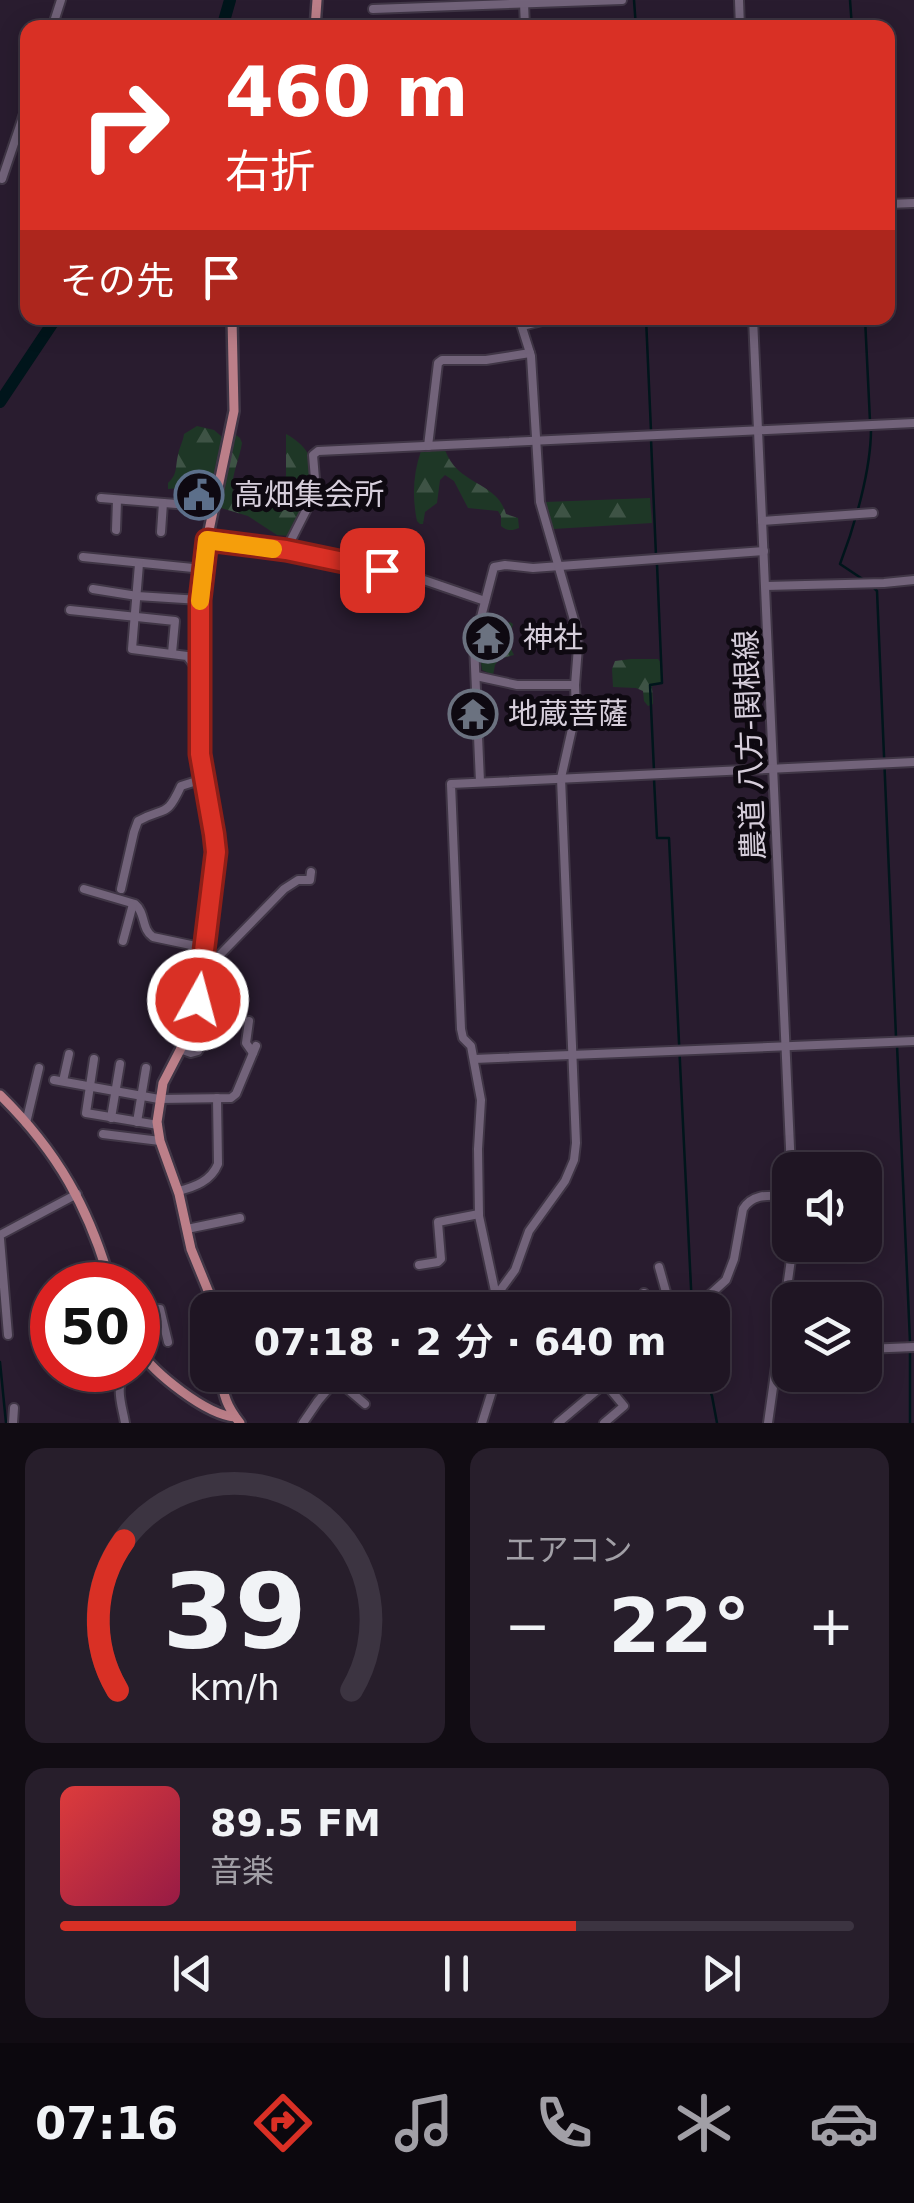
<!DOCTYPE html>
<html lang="ja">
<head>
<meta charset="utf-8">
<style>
  :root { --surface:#1f1523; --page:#271e2b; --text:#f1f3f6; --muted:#a19fa6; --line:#3c3441; --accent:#d93025 }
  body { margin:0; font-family:"DejaVu Sans","Noto Sans JP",sans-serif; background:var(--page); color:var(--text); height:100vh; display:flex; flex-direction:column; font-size:38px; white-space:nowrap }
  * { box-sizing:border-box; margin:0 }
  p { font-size:32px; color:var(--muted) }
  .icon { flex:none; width:55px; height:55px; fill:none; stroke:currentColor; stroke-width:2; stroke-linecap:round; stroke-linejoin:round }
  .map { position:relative; height:1423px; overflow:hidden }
  .sheet { display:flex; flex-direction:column; gap:25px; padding:25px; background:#110c13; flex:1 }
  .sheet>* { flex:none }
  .banner { position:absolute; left:20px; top:20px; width:875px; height:305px; border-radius:20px; box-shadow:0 5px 25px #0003,0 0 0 2px var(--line); background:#d93025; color:#fff; overflow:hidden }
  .fabs { position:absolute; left:772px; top:1152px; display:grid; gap:20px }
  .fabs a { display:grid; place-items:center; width:110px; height:110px; border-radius:20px; background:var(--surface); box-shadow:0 5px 25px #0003,0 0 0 2px var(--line); font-size:50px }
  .speed { position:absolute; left:30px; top:1262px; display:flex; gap:20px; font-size:50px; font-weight:700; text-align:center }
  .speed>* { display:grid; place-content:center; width:130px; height:130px; border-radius:50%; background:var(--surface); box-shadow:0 5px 25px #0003,0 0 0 2px var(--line); line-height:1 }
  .speed .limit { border:15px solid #d22; background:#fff; color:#111 }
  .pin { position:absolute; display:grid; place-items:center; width:85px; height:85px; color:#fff; margin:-42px; border-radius:20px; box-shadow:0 5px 15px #0006 }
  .me { position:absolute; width:110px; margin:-55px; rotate:7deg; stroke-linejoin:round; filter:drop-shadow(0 0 8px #0008) }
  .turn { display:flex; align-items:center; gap:35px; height:210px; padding:0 40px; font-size:45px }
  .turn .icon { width:130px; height:130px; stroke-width:2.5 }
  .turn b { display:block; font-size:70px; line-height:85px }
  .then { display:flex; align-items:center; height:95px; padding:0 40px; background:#0003; gap:20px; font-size:38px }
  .big { font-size:75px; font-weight:600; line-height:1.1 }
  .sheet .tile { flex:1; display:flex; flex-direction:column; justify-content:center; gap:15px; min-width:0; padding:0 35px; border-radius:20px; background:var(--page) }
  .sheet .dial { align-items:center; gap:0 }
  .dial svg { height:260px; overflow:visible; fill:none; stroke:var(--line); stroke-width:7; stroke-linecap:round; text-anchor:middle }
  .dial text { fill:var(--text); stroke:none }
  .song { display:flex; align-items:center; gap:30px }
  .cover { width:120px; height:120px; border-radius:15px; background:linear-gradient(135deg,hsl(0 70% 55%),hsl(340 70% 35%)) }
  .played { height:10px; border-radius:5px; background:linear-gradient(90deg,var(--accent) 65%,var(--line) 65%) }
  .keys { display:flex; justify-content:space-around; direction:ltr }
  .heat { display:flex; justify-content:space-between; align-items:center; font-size:55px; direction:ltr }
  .sheet .tiles { flex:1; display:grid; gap:25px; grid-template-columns:1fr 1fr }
  .tile:last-child { grid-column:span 2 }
  .trip { position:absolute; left:190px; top:1292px; width:540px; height:100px; border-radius:20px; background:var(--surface); box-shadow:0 5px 25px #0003,0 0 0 2px var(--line); font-weight:600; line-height:100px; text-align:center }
  .tab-bar { display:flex; height:160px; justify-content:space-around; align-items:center; background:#0c080e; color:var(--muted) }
  .tab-bar .icon { width:70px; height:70px }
  .tab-bar .active { color:var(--accent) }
  .tab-bar b { font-size:45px; color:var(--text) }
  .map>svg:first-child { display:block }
  .forest { fill:url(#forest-firs) }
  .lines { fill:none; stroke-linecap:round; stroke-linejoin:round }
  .stream { stroke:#00151b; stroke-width:2.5 }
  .river { stroke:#00151b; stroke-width:12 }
  .minor-casing { stroke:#403646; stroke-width:12 }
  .major-casing { stroke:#403646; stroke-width:14 }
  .minor { stroke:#72637a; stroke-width:8 }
  .major { stroke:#bc7f89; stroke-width:9 }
  .route-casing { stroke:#8d1f18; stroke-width:25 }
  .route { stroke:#d93025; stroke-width:18 }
  .slow { stroke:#f59e0b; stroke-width:18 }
  .labels { text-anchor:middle; stroke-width:10; stroke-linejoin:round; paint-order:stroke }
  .poi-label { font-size:30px; fill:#d6cedb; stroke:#0e0911; text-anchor:start }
  .street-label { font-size:30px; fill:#d6cedb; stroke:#0e0911 }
</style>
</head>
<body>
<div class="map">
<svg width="914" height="1423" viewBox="0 0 914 1423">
  <defs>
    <pattern id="forest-firs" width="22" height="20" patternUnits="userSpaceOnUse" patternTransform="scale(2.5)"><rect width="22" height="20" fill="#1e3726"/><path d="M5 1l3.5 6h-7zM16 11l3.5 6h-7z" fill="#3e5345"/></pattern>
  </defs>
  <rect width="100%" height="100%" fill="#291c2f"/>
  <g class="forest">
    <path d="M197,426L214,430L221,436L223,445L210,491L201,488L192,489L190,502L185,498L183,491L180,488L168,489V483C178,474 175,467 178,455C179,448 183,442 184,434Z"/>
    <path d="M286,434C332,459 311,500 289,536L277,535L248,516L221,508L217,502C221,488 226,474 230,460C232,452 232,444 236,435L240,438L242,443C238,469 217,500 255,505L265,494L275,490L286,476Z"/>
    <path d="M426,448L445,450C458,486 497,481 506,514L518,518L519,528C512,531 507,531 501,526V516L498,511L468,508L454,481L445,475L440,480L437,503L425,512L423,524H420L417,521C412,497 413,474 421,451Z"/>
    <polygon points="650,498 652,523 553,529 545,502"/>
    <polygon points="482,620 502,626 510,622 513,624 508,643 514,655 499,659 495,665 493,675 482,670 481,663 491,655 492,647 495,643 493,631 487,631 483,637 483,652 476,653 475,646"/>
    <polygon points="631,659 658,659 662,664 663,683 652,686 653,704 648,706 644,701 643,691 636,688 613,687 612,669 615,661"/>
  </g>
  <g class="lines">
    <g class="stream">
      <polyline points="634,0 636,28"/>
      <polyline points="850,0 852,28"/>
      <polyline points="646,318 651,431"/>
      <polyline points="865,318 870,421"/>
      <polyline points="651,439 656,556"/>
      <path d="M867,582L840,564C855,525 871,470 871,429"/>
      <polyline points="873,587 877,591 896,1037"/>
      <polyline points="654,771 650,685 662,683 657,564"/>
      <polyline points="654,779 657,838 669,838 692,1308"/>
      <polyline points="897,1045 910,1342"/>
      <polyline points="0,1362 6,1423"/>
      <polyline points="704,1375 712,1396 717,1423"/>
      <polyline points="910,1423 910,1350"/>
    </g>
    <g class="river">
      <polyline points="222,28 230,0"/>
      <polyline points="0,402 56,318"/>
    </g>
    <g class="minor-casing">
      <g id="minor">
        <polyline points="739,0 740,28"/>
        <polyline points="524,2 525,28"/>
        <polyline points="373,9 622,0"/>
        <polyline points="52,28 61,0"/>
        <polyline points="2,179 28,102"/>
        <polyline points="888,204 914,203"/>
        <polyline points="753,318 791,1170"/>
        <polyline points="522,326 554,318"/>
        <polyline points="428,446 438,363 442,360 486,360 530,353"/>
        <polyline points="101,498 214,507"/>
        <polyline points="762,521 873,513"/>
        <polyline points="116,530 117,500"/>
        <polyline points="161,532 163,503"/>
        <polyline points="207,540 286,550 415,577 485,601"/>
        <polyline points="286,550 316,491 313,455 318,451 914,423"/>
        <polyline points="83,557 203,569"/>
        <polyline points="139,564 132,649 187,656 194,665 200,666"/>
        <polyline points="766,586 884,583 914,580"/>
        <polyline points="93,589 137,596 200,600"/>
        <polyline points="70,610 175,621 172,653"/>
        <polyline points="476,676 517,685 575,685"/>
        <polyline points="480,782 474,644 494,567 505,565 533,568 764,551"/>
        <path d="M84,889L135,904C146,913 141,929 153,937L205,948"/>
        <path d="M121,889L134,832L138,821C165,806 166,819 181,786L203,779"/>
        <polyline points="123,941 133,904"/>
        <polyline points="202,967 210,965 284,889 298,880 310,880 311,872"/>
        <polyline points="249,1021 246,1043 253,1053"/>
        <polyline points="180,1049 191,1053 198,1051 215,1015 220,997"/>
        <polyline points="94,1059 86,1113 158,1125"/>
        <polyline points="474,1059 914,1041"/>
        <polyline points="54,1080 159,1099 231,1098 236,1094 256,1046"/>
        <polyline points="63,1081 69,1054"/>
        <polyline points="111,1118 120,1064"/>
        <polyline points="137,1122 146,1068"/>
        <polyline points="26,1123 39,1068"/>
        <polyline points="103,1134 160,1141"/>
        <path d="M178,1191C195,1187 211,1181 218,1164L217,1098"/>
        <polyline points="187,1229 240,1218"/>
        <polyline points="0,1235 77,1194"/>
        <polyline points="0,1239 8,1335"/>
        <polyline points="419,1265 438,1262 441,1259 438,1222 479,1214"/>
        <polyline points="659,1267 671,1310"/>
        <polyline points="644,1293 647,1310"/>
        <polyline points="496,1296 515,1270 529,1231 565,1181 574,1160 576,1143 561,778 576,711 575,685 578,647 576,627 540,502 531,356 519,318"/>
        <polyline points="499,1310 479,1216 478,1149 481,1100 471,1046 463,1038 461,1029 451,784 914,762"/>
        <path d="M693,1310L726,1280L734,1259L743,1209C753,1192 772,1196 790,1196"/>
        <polyline points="138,1314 143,1313 145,1308 160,1309 168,1342"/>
        <polyline points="865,1349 914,1347"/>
        <polyline points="337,1380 365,1404"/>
        <polyline points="13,1423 14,1408"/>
        <path d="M125,1423C122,1404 112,1382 131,1370"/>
        <polyline points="303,1423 318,1401 340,1375"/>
        <polyline points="482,1423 497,1375"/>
        <polyline points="558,1423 615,1375"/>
        <polyline points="604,1423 624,1406 605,1383"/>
        <polyline points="768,1423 793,1245"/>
      </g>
    </g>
    <g class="major-casing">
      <g id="major">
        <polyline points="315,28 317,0"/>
        <path d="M0,1095C58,1152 89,1208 111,1285"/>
        <polyline points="216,1310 191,1249 179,1194 160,1141 157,1122 163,1083 191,1029 198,999 215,864 214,834 200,754 200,600 207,540 234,411 232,318"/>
        <path d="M138,1349C154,1373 206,1415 235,1417"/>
        <path d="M222,1375C222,1395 228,1408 240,1423"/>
      </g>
    </g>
    <use href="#minor" class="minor"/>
    <use href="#major" class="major"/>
  </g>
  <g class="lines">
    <g class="route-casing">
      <polyline id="route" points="198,1000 216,852 214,834 200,754 200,600 207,540 286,550 382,570"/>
    </g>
    <use href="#route" class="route"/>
    <polyline class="slow" points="200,601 207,540 273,549"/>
  </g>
  <defs>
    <g id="civic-ring" transform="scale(2.5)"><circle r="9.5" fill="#0e0911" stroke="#5c6f8a" stroke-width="1.5"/><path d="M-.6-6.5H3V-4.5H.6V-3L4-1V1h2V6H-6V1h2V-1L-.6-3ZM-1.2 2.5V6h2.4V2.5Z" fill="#5c6f8a"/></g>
    <g id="temple-ring" transform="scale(2.5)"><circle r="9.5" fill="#0e0911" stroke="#6b7280" stroke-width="1.5"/><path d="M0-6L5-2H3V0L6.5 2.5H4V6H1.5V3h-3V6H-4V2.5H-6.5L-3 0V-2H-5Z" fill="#6b7280"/></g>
  </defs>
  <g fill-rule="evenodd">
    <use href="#civic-ring" x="199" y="495"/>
    <use href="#temple-ring" x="488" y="638"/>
    <use href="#temple-ring" x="473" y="714"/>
  </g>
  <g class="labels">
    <g class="poi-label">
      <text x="234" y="505">高畑集会所</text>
      <text x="523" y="648">神社</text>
      <text x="508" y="724">地蔵菩薩</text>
    </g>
    <g class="street-label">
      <text transform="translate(750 745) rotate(-92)" y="10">農道 八方-関根線</text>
    </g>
  </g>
</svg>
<div class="fabs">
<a><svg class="icon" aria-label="sound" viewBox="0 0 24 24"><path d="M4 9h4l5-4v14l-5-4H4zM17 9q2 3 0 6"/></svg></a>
<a><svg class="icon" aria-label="layers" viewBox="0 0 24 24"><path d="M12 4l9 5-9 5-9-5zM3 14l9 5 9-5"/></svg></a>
</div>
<div class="speed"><div class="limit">50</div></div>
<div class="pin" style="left:382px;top:570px;background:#d93025"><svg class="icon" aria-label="arrive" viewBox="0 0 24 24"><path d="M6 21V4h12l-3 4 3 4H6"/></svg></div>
<svg class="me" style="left:198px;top:1000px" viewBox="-20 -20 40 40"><circle r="17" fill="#d93025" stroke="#fff" stroke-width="3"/><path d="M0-11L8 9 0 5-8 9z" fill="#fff"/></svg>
<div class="trip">07:18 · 2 分 · 640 m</div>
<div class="banner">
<div class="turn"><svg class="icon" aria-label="right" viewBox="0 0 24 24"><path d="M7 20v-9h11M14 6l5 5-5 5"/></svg><div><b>460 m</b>右折</div></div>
<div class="then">その先<svg class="icon" aria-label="arrive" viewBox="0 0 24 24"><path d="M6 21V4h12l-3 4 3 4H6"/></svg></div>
</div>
</div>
<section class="sheet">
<div class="tiles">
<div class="tile dial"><svg viewBox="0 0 100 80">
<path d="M14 69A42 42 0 1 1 86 69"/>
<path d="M14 69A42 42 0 0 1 16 23" stroke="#d93025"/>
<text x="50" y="56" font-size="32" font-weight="700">39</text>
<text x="50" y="72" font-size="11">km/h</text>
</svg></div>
<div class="tile"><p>エアコン</p>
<div class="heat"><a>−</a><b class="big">22°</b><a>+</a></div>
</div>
<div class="tile">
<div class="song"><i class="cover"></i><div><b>89.5 FM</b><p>音楽</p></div></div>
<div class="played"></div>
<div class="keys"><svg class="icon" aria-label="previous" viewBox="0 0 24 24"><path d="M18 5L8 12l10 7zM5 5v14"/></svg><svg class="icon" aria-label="pause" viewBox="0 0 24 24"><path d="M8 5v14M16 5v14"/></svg><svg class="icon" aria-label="next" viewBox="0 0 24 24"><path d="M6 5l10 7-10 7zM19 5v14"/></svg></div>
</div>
</div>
</section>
<nav class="tab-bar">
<b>07:16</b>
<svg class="icon active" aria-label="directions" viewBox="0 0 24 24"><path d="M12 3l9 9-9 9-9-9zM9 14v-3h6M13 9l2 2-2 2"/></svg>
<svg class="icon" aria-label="music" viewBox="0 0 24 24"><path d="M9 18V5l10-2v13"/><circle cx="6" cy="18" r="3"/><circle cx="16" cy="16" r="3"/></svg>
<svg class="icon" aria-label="phone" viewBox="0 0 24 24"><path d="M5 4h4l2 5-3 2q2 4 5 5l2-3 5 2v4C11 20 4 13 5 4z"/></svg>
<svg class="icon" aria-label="climate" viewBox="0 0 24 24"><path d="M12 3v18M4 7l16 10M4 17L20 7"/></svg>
<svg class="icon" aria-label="car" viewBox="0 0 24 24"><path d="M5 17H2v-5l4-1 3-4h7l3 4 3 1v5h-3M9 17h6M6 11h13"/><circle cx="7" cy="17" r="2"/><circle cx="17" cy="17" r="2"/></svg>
</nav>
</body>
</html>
